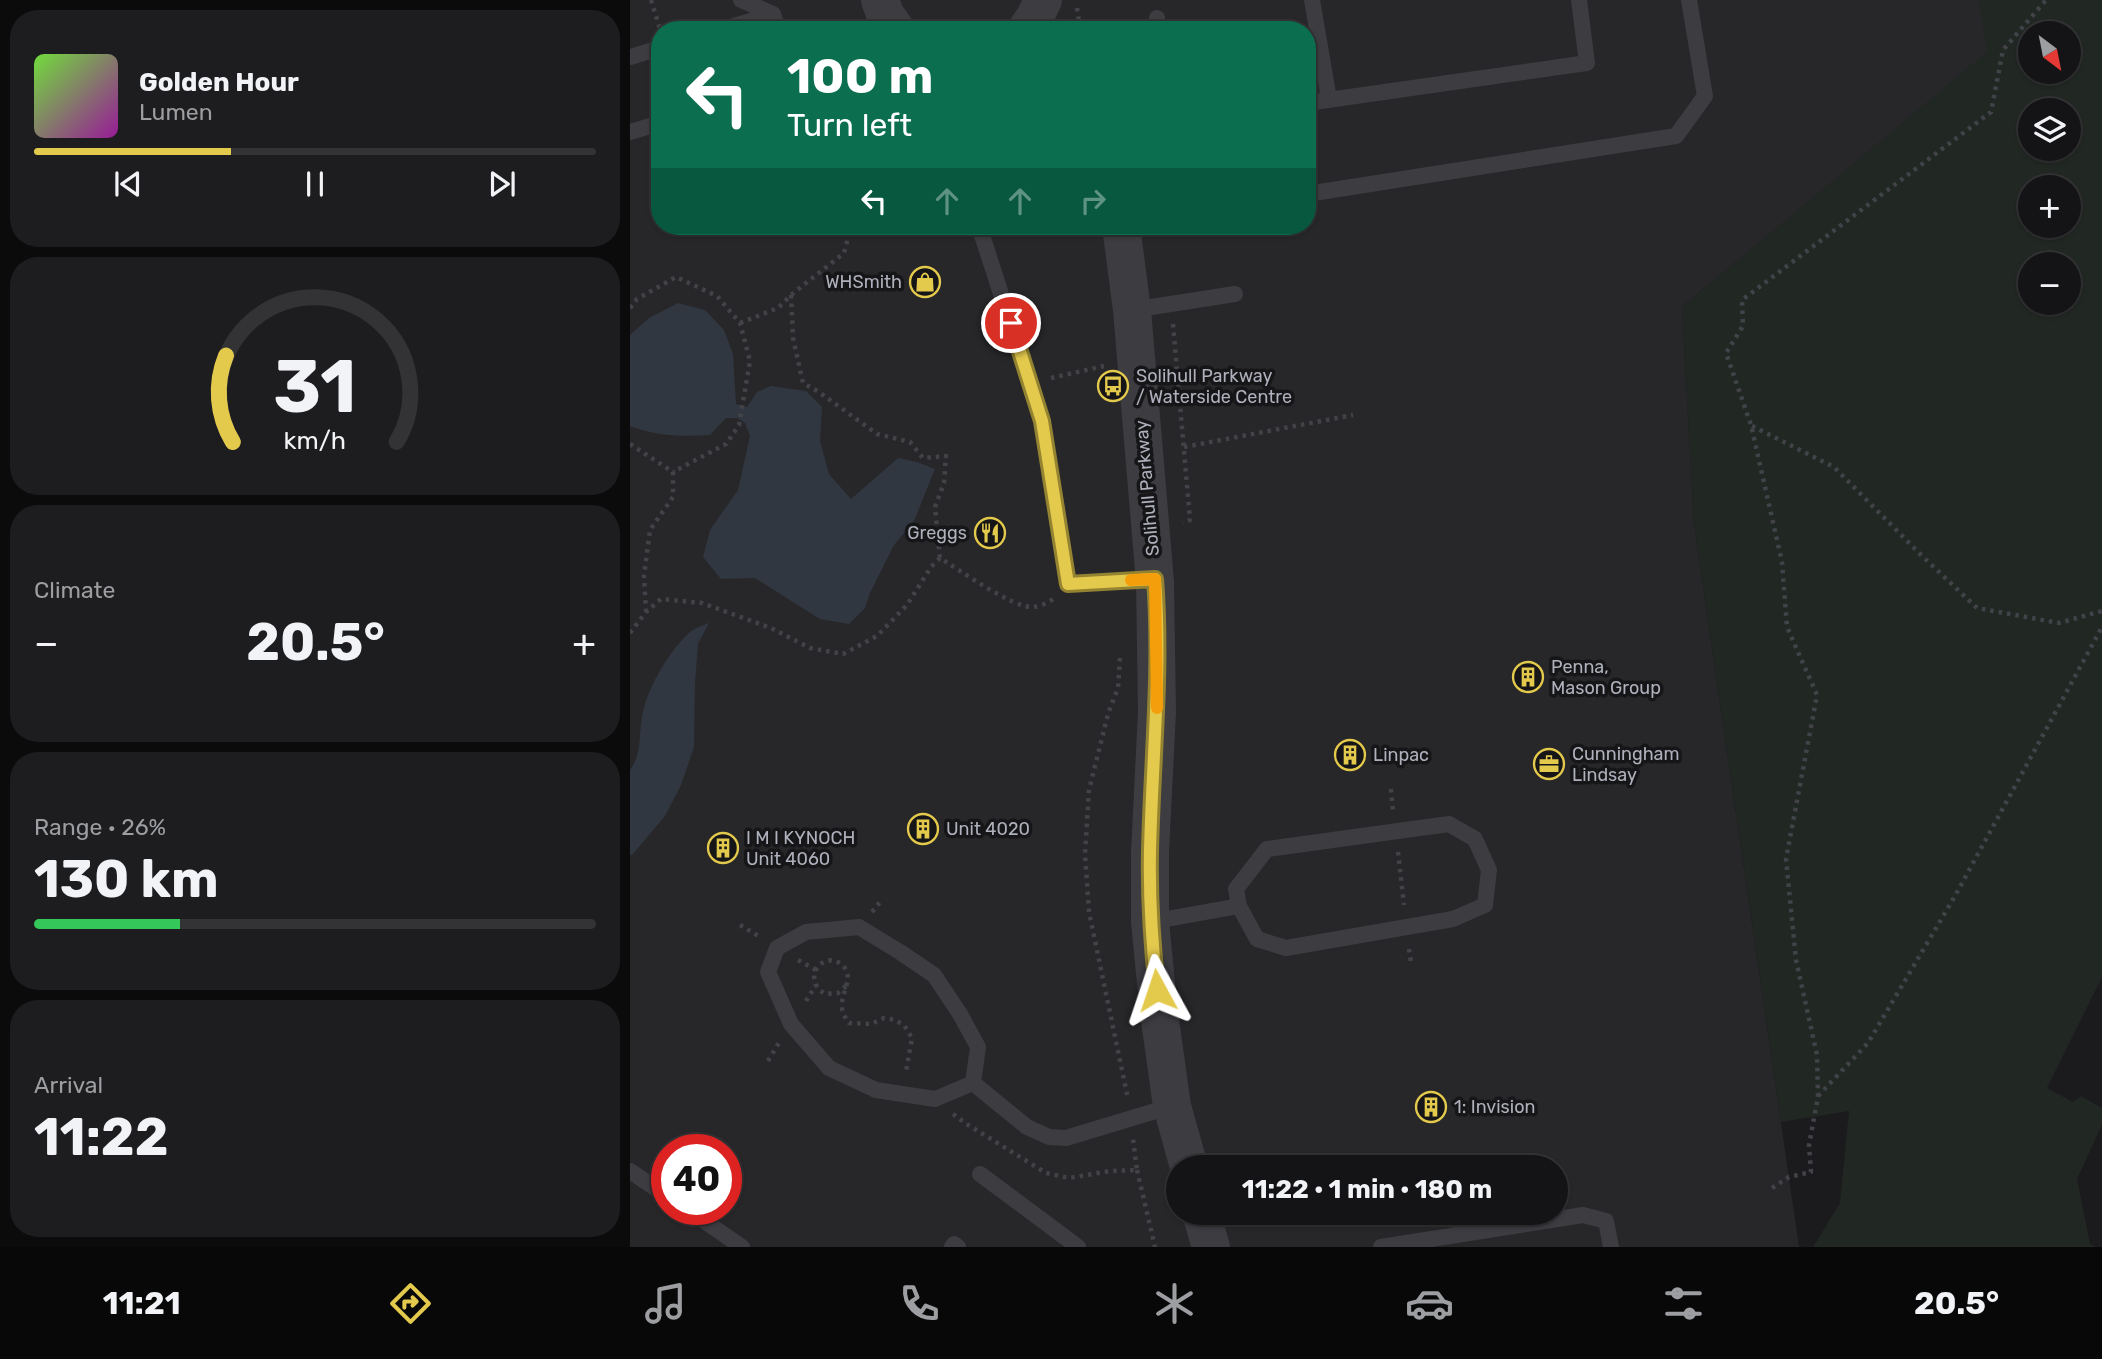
<!DOCTYPE html>
<html lang="en">
<head>
<meta charset="utf-8">
<style>
  :root { --surface:#141416; --page:#1d1d1f; --text:#f1f3f6; --muted:#9d9ea1; --line:#333335; --accent:#e3c94c }
  body { margin:0; font-family:Rubik,sans-serif; background:var(--page); color:var(--text); height:100vh; display:flex; flex-direction:column; font-size:26px; white-space:nowrap }
  * { box-sizing:border-box; margin:0 }
  p { font-size:23px; color:var(--muted) }
  .icon { flex:none; width:38px; height:38px; fill:none; stroke:currentColor; stroke-width:2; stroke-linecap:round; stroke-linejoin:round }
  .map { position:relative; flex:1; overflow:hidden }
  .side { display:flex; flex-direction:column; gap:10px; padding:10px; background:#0b0b0c; width:630px }
  .side>* { flex:none }
  .top-card { position:absolute; left:21px; top:21px; width:665px; height:214px; border-radius:28px; box-shadow:0 2px 5px #0004,0 0 0 2px var(--line); background:#0b6e4f; color:#fff; overflow:hidden }
  .needle { width:46px; rotate:148deg }
  .fabs { position:absolute; left:1388px; top:21px; display:grid; gap:14px }
  .fabs a { display:grid; place-items:center; width:63px; height:63px; border-radius:50%; background:var(--surface); box-shadow:0 2px 5px #0004,0 0 0 2px var(--line); font-size:35px }
  .speed { position:absolute; left:21px; top:1134px; display:flex; gap:14px; font-size:35px; font-weight:700; text-align:center }
  .speed>* { display:grid; place-content:center; width:91px; height:91px; border-radius:50%; background:var(--surface); box-shadow:0 2px 5px #0004,0 0 0 2px var(--line); line-height:1 }
  .speed .limit { border:10px solid #d22; background:#fff; color:#111 }
  .pin { position:absolute; display:grid; place-items:center; width:60px; height:60px; color:#fff; margin:-30px; border:4px solid #fff; border-radius:50%; box-shadow:0 2px 7px #0007 }
  .me { position:absolute; width:77px; margin:-38px; rotate:355deg; stroke-linejoin:round; filter:drop-shadow(0 0 5px #0008) }
  .turn { display:flex; align-items:center; gap:24px; height:147px; padding:0 21px; font-size:32px }
  .turn .icon { width:91px; height:91px; stroke-width:2.5 }
  .turn b { display:block; font-size:49px; line-height:60px }
  .lanes { display:flex; align-items:center; height:66px; padding:0 21px; background:#0003; justify-content:center; gap:35px; direction:ltr }
  .lanes .off { opacity:.35 }
  .big { font-size:52px; font-weight:700; line-height:1.1 }
  .side .widget { flex:1; display:flex; flex-direction:column; justify-content:center; gap:10px; min-width:0; padding:0 24px; border-radius:28px; background:var(--page) }
  .side .dial { align-items:center; gap:0 }
  .dial svg { height:182px; overflow:visible; fill:none; stroke:var(--line); stroke-width:7; stroke-linecap:round; text-anchor:middle }
  .dial text { fill:var(--text); stroke:none }
  .song { display:flex; align-items:center; gap:21px }
  .cover { width:84px; height:84px; border-radius:10px; background:linear-gradient(135deg,hsl(100 70% 55%),hsl(300 70% 35%)) }
  .played { height:7px; border-radius:4px; background:linear-gradient(90deg,var(--accent) 35%,var(--line) 35%) }
  .keys { display:flex; justify-content:space-around; direction:ltr }
  .heat { display:flex; justify-content:space-between; align-items:center; font-size:38px; direction:ltr }
  .charge { height:10px; border-radius:5px; background:linear-gradient(90deg,#34c759 26%,var(--line) 0) }
  .trip { position:absolute; left:536px; top:1155px; width:402px; height:70px; border-radius:35px; background:var(--surface); box-shadow:0 2px 5px #0004,0 0 0 2px var(--line); font-weight:700; line-height:70px; text-align:center }
  .tab-bar { display:flex; height:112px; justify-content:space-around; align-items:center; background:#080809; color:var(--muted) }
  .tab-bar .icon { width:49px; height:49px }
  .tab-bar .active { color:var(--accent) }
  .tab-bar b { font-size:32px; color:var(--text) }
  main { display:flex; flex:1; min-height:0 }
  .map>svg:first-child { display:block }
  .built { fill:#27272a; fill-rule:evenodd }
  .green { fill:#212723; fill-rule:evenodd }
  .water { fill:#313740 }
  .lines { fill:none; stroke-linecap:round; stroke-linejoin:round }
  .path { stroke:#424348; stroke-width:4.5; stroke-dasharray:3.5 5; stroke-linecap:butt }
  .service { stroke:#3c3c41; stroke-width:16 }
  .tertiary { stroke:#3c3c41; stroke-width:38 }
  .route-casing { stroke:#948331; stroke-width:18 }
  .route { stroke:#e3c94c; stroke-width:12 }
  .slow { stroke:#f59e0b; stroke-width:12 }
  .labels { text-anchor:middle; stroke-width:7; stroke-linejoin:round; paint-order:stroke }
  .poi-label { font-size:18px; fill:#aeb0bb; stroke:#161618; text-anchor:start }
  .street-label { font-size:18px; fill:#aeb0bb; stroke:#161618 }
</style>
</head>
<body>
<main>
<section class="side">
<div class="widget">
<div class="song"><i class="cover"></i><div><b>Golden Hour</b><p>Lumen</p></div></div>
<div class="played"></div>
<div class="keys"><svg class="icon" aria-label="previous" viewBox="0 0 24 24"><path d="M18 5L8 12l10 7zM5 5v14"/></svg><svg class="icon" aria-label="pause" viewBox="0 0 24 24"><path d="M8 5v14M16 5v14"/></svg><svg class="icon" aria-label="next" viewBox="0 0 24 24"><path d="M6 5l10 7-10 7zM19 5v14"/></svg></div>
</div>
<div class="widget dial"><svg viewBox="0 0 100 80">
<path d="M14 69A42 42 0 1 1 86 69"/>
<path d="M14 69A42 42 0 0 1 11 31" stroke="#e3c94c"/>
<text x="50" y="56" font-size="32" font-weight="700">31</text>
<text x="50" y="72" font-size="11">km/h</text>
</svg></div>
<div class="widget"><p>Climate</p>
<div class="heat"><a>−</a><b class="big">20.5°</b><a>+</a></div>
</div>
<div class="widget"><p>Range · 26%</p><b class="big">130 km</b><div class="charge"></div></div>
<div class="widget"><p>Arrival</p><b class="big">11:22</b></div>
</section>
<div class="map">
<svg width="1472" height="1247" viewBox="0 0 1472 1247">
  <rect width="100%" height="100%" fill="#1b1b1d"/>
  <path class="built" d="M0,0H1349L1358,52L1052,307L1064,524L1169,1247H0ZM30,30H677V226H30ZM37,1150H96V1209H37ZM548,1167H926V1213H548Z"/>
  <path class="green" d="M1349,0H1472V977L1417,1088L1443,1102L1451,1096L1472,1108V1125L1447,1179L1460,1244L1466,1247H1183L1210,1203L1219,1111L1151,1122L1064,524L1052,307L1357,52ZM1400,33H1438V72H1400ZM1400,110H1438V149H1400ZM1400,187H1438V226H1400ZM1400,264H1438V303H1400Z"/>
  <g class="water">
    <path d="M48,303L75,310L94,330L103,354L106,404L117,407L127,392L141,386L176,391L192,407L190,441L199,474L221,499L268,458L287,462L305,469L284,521L264,545L240,593L235,608L219,624L190,619L125,578L91,579L73,557L80,530L108,490L120,436L115,423L108,418H96L80,435C53,437 26,436 0,426V335L19,318Z"/>
    <path d="M79,623L68,644L65,682L64,747L51,785L35,816L2,855L0,854V770C13,754 8,731 13,712C18,687 40,650 59,633C64,628 72,626 79,623Z"/>
  </g>
  <g class="lines">
    <g class="path">
      <polyline points="21,0 30,29"/>
      <polyline points="447,8 450,30"/>
      <polyline points="161,295 163,338 173,383 189,392 247,434 280,442 293,458 316,456 314,483 305,507 310,558"/>
      <polyline points="0,308 7,299 46,277 87,296 110,323 120,361 109,425 96,444 43,472"/>
      <polyline points="110,323 148,308 161,295 214,253 221,226"/>
      <polyline points="543,324 560,520 553,523"/>
      <polyline points="421,378 474,366"/>
      <polyline points="1122,426 1204,467 1290,554 1347,608 1429,623 1472,611"/>
      <polyline points="0,444 43,472 43,497 20,530 14,576 16,611"/>
      <polyline points="554,447 723,415"/>
      <path d="M0,633L16,612L31,599L72,603L141,628L180,648L213,654L247,636L277,605L301,567L310,558C328,569 384,609 403,607C410,606 419,603 424,598"/>
      <polyline points="490,658 488,688 478,714 459,790 455,854 459,912 498,1099"/>
      <polyline points="761,789 763,812"/>
      <polyline points="768,852 774,905"/>
      <polyline points="242,912 251,901"/>
      <polyline points="110,925 130,937"/>
      <polyline points="779,949 781,962"/>
      <polyline points="168,960 186,970"/>
      <path d="M216,986L208,993L195,994C169,977 196,948 213,966C225,978 210,994 212,1008C213,1014 216,1019 219,1023L241,1024L254,1018L265,1020L274,1025L282,1038L276,1072"/>
      <polyline points="176,1001 186,985"/>
      <polyline points="138,1061 150,1041"/>
      <polyline points="1188,1096 1238,1043 1325,896 1472,627"/>
      <polyline points="323,1114 335,1123 416,1173 439,1178 480,1171 507,1170 503,1139"/>
      <polyline points="507,1170 525,1247"/>
      <polyline points="1142,1188 1159,1177 1181,1172 1179,1145 1188,1097 1187,1055 1166,960 1156,859 1187,695 1157,627 1152,562 1121,425 1096,353 1113,326 1112,300 1361,112 1373,50 1416,0"/>
    </g>
    <g class="service">
      <polyline points="111,0 143,14 148,30"/>
      <polyline points="682,0 699,99"/>
      <polyline points="527,18 529,30"/>
      <polyline points="91,30 143,14"/>
      <polyline points="0,57 30,48"/>
      <polyline points="677,103 957,63 949,0"/>
      <polyline points="0,132 30,123"/>
      <polyline points="677,194 1046,136 1075,96 1059,0"/>
      <polyline points="349,226 412,420 438,584 525,579"/>
      <polyline points="502,310 605,294"/>
      <polygon points="819,824 845,839 859,870 855,905 823,919 656,948 627,939 609,906 606,889 637,849"/>
      <polyline points="520,922 609,906"/>
      <polygon points="229,927 270,952 304,975 330,1014 348,1047 343,1083 305,1099 246,1090 199,1068 161,1024 138,972 147,948 176,932"/>
      <polyline points="343,1083 397,1127 419,1137 436,1138 542,1106"/>
      <polyline points="0,1171 37,1196"/>
      <polyline points="350,1174 448,1247"/>
      <polyline points="57,1209 112,1247"/>
      <polyline points="322,1247 324,1244 328,1247"/>
      <polyline points="751,1247 953,1215 976,1221 981,1247"/>
    </g>
    <g class="tertiary">
      <polyline points="250,0 255,14 266,30"/>
      <polyline points="396,30 405,17 413,0"/>
      <polyline points="491,226 502,310 525,582 527,712 520,852 520,922 529,1013 542,1106 559,1167"/>
      <polyline points="571,1213 581,1247"/>
    </g>
  </g>
  <g class="lines">
    <g class="route-casing">
      <path id="route" d="M381,323L412,421L438,584L525,579C532,670 522,760 520,851C519,898 522,944 527,990"/>
    </g>
    <use href="#route" class="route"/>
    <polyline class="slow" points="501,580 525,579 527,708"/>
  </g>
  <defs>
    <g id="shop-ring" transform="scale(1.575)"><circle r="9.5" fill="#161618" stroke="#e3c94c" stroke-width="1.5"/><path d="M-5-2.5h2.3a2.7 3.5 0 0 1 5.4 0H5L5.5 6h-11ZM-1.5-2.5h3a1.5 2.3 0 0 0-3 0Z" fill="#e3c94c"/></g>
    <g id="bus-ring" transform="scale(1.575)"><circle r="9.5" fill="#161618" stroke="#e3c94c" stroke-width="1.5"/><path d="M-5-6H5V4H4V6H2V4H-2V6H-4V4H-5ZM-3.5-4V0h7V-4ZM-3.5 1.2v1.5H-2V1.2ZM2 1.2v1.5H3.5V1.2Z" fill="#e3c94c"/></g>
    <g id="restaurant-ring" transform="scale(1.575)"><circle r="9.5" fill="#161618" stroke="#e3c94c" stroke-width="1.5"/><path d="M-5-6h1v4h1v-4h1v4h1v-4h1v5L-1.5 .5V6h-2V.5L-5-1ZM5-6V6H3V1.5H1.5Q1.5-4 5-6Z" fill="#e3c94c"/></g>
    <g id="building-ring" transform="scale(1.575)"><circle r="9.5" fill="#161618" stroke="#e3c94c" stroke-width="1.5"/><path d="M-4-6H4V6H1V3H-1V6H-4ZM-2.5-4.3h1.7v1.8h-1.7ZM.8-4.3h1.7v1.8H.8ZM-2.5-1h1.7V.8h-1.7ZM.8-1h1.7V.8H.8Z" fill="#e3c94c"/></g>
    <g id="office-ring" transform="scale(1.575)"><circle r="9.5" fill="#161618" stroke="#e3c94c" stroke-width="1.5"/><path d="M-6-3h4V-5.5h4V-3h4V5H-6ZM-1-4.5V-3h2v-1.5ZM-6 0V1H6V0Z" fill="#e3c94c"/></g>
  </defs>
  <g fill-rule="evenodd">
    <use href="#shop-ring" x="295" y="282"/>
    <use href="#bus-ring" x="483" y="386"/>
    <use href="#restaurant-ring" x="360" y="533"/>
    <use href="#building-ring" x="898" y="677"/>
    <use href="#building-ring" x="720" y="755"/>
    <use href="#office-ring" x="919" y="764"/>
    <use href="#building-ring" x="293" y="829"/>
    <use href="#building-ring" x="93" y="848"/>
    <use href="#building-ring" x="801" y="1107"/>
  </g>
  <g class="labels">
    <g class="poi-label">
      <text x="272" y="288" text-anchor="end">WHSmith</text>
      <text x="506" y="382">Solihull Parkway<tspan x="506" dy="21">/ Waterside Centre</tspan></text>
      <text x="337" y="539" text-anchor="end">Greggs</text>
      <text x="921" y="673">Penna,<tspan x="921" dy="21">Mason Group</tspan></text>
      <text x="942" y="760">Cunningham<tspan x="942" dy="21">Lindsay</tspan></text>
      <text x="743" y="761">Linpac</text>
      <text x="316" y="835">Unit 4020</text>
      <text x="116" y="844">I M I KYNOCH<tspan x="116" dy="21">Unit 4060</tspan></text>
      <text x="824" y="1113">1: Invision</text>
    </g>
    <g class="street-label">
      <text transform="translate(517 488) rotate(-95)" y="6">Solihull Parkway</text>
    </g>
  </g>
</svg>
<div class="fabs">
<a><svg class="needle" viewBox="-14 -14 28 28"><path d="M0-13l5 13h-10z" fill="#e53935"/><path d="M0 13l5-13h-10z" fill="#9d9ea1"/></svg></a>
<a><svg class="icon" aria-label="layers" viewBox="0 0 24 24"><path d="M12 4l9 5-9 5-9-5zM3 14l9 5 9-5"/></svg></a>
<a>+</a>
<a>−</a>
</div>
<div class="speed"><div class="limit">40</div></div>
<div class="pin" style="left:381px;top:323px;background:#d93025"><svg class="icon" aria-label="arrive" viewBox="0 0 24 24"><path d="M6 21V4h12l-3 4 3 4H6"/></svg></div>
<svg class="me" style="left:527px;top:990px" viewBox="-20 -20 40 40"><path d="M0-17L14 15 0 8-14 15z" fill="#e3c94c" stroke="#fff" stroke-width="4"/></svg>
<div class="trip">11:22 · 1 min · 180 m</div>
<div class="top-card">
<div class="turn"><svg class="icon" aria-label="left" viewBox="0 0 24 24"><path d="M17 20v-9H6M10 6l-5 5 5 5"/></svg><div><b>100 m</b>Turn left</div></div>
<div class="lanes"><svg class="icon" aria-label="left" viewBox="0 0 24 24"><path d="M17 20v-9H6M10 6l-5 5 5 5"/></svg><svg class="icon off" aria-label="ahead" viewBox="0 0 24 24"><path d="M12 20V5M6 11l6-6 6 6"/></svg><svg class="icon off" aria-label="ahead" viewBox="0 0 24 24"><path d="M12 20V5M6 11l6-6 6 6"/></svg><svg class="icon off" aria-label="right" viewBox="0 0 24 24"><path d="M7 20v-9h11M14 6l5 5-5 5"/></svg></div>
</div>
</div>
</main>
<nav class="tab-bar">
<b>11:21</b>
<svg class="icon active" aria-label="directions" viewBox="0 0 24 24"><path d="M12 3l9 9-9 9-9-9zM9 14v-3h6M13 9l2 2-2 2"/></svg>
<svg class="icon" aria-label="music" viewBox="0 0 24 24"><path d="M9 18V5l10-2v13"/><circle cx="6" cy="18" r="3"/><circle cx="16" cy="16" r="3"/></svg>
<svg class="icon" aria-label="phone" viewBox="0 0 24 24"><path d="M5 4h4l2 5-3 2q2 4 5 5l2-3 5 2v4C11 20 4 13 5 4z"/></svg>
<svg class="icon" aria-label="climate" viewBox="0 0 24 24"><path d="M12 3v18M4 7l16 10M4 17L20 7"/></svg>
<svg class="icon" aria-label="car" viewBox="0 0 24 24"><path d="M5 17H2v-5l4-1 3-4h7l3 4 3 1v5h-3M9 17h6M6 11h13"/><circle cx="7" cy="17" r="2"/><circle cx="17" cy="17" r="2"/></svg>
<svg class="icon" aria-label="filters" viewBox="0 0 24 24"><path d="M4 7h16M4 17h16"/><circle cx="9" cy="7" r="2"/><circle cx="15" cy="17" r="2"/></svg>
<b>20.5°</b>
</nav>
</body>
</html>
